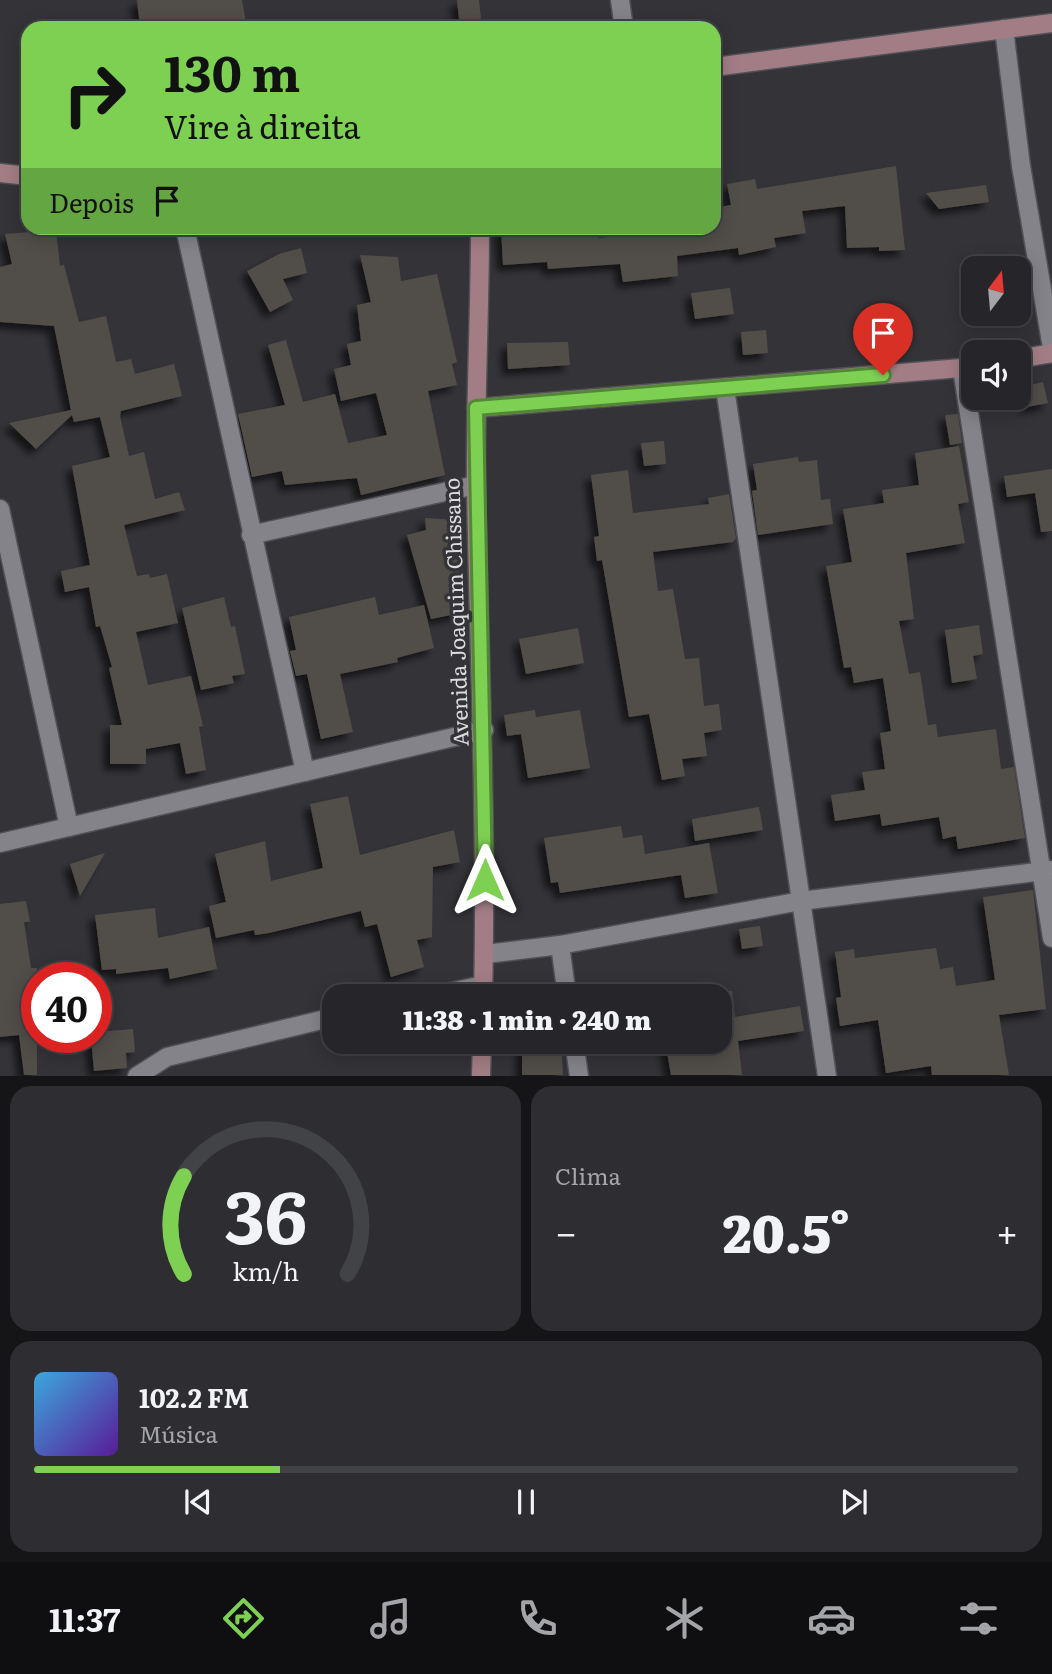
<!DOCTYPE html>
<html lang="pt">
<head>
<meta charset="utf-8">
<style>
  :root { --surface:#26262a; --page:#2e2e32; --text:#f1f3f6; --muted:#a4a5a8; --line:#424347; --accent:#7ed053 }
  body { margin:0; font-family:Literata,serif; background:var(--page); color:var(--text); height:100vh; display:flex; flex-direction:column; font-size:26px; white-space:nowrap }
  * { box-sizing:border-box; margin:0 }
  p { font-size:23px; color:var(--muted) }
  .icon { flex:none; width:38px; height:38px; fill:none; stroke:currentColor; stroke-width:2; stroke-linecap:round; stroke-linejoin:round }
  .map { position:relative; height:1076px; overflow:hidden }
  .drawer { display:flex; flex-direction:column; gap:10px; padding:10px; background:#151517; flex:1 }
  .drawer>* { flex:none }
  .top-card { position:absolute; left:21px; top:21px; width:700px; height:214px; border-radius:21px; box-shadow:0 4px 18px #0003,0 0 0 2px var(--line); background:#7ed053; color:#111; overflow:hidden }
  .needle { width:46px; rotate:16deg }
  .buttons { position:absolute; left:961px; top:256px; display:grid; gap:14px }
  .buttons a { display:grid; place-items:center; width:70px; height:70px; border-radius:14px; background:var(--surface); box-shadow:0 4px 18px #0003,0 0 0 2px var(--line); font-size:35px }
  .speed { position:absolute; left:21px; top:962px; display:flex; gap:14px; font-size:35px; font-weight:700; text-align:center }
  .speed>* { display:grid; place-content:center; width:91px; height:91px; border-radius:50%; background:var(--surface); box-shadow:0 4px 18px #0003,0 0 0 2px var(--line); line-height:1 }
  .speed .limit { border:10px solid #d22; background:#fff; color:#111 }
  .pin { position:absolute; display:grid; place-items:center; width:60px; height:60px; color:#fff; margin:-72px -30px; border-radius:50% 50% 50% 0; rotate:-45deg; box-shadow:0 0 7px #0007 }
  .pin .icon { rotate:45deg }
  .me { position:absolute; width:77px; margin:-38px; rotate:0deg; stroke-linejoin:round; filter:drop-shadow(0 0 5px #0008) }
  .turn { display:flex; align-items:center; gap:24px; height:147px; padding:0 28px; font-size:32px }
  .turn .icon { width:91px; height:91px; stroke-width:2.5 }
  .turn b { display:block; font-size:49px; line-height:60px }
  .then { display:flex; align-items:center; height:66px; padding:0 28px; background:#0003; gap:14px; font-size:26px }
  .big { font-size:52px; font-weight:800; line-height:1.1 }
  .drawer .tile { flex:1; display:flex; flex-direction:column; justify-content:center; gap:10px; min-width:0; padding:0 24px; border-radius:21px; background:var(--page) }
  .drawer .dial { align-items:center; gap:0 }
  .dial svg { height:182px; overflow:visible; fill:none; stroke:var(--line); stroke-width:7; stroke-linecap:round; text-anchor:middle }
  .dial text { fill:var(--text); stroke:none }
  .song { display:flex; align-items:center; gap:21px }
  .cover { width:84px; height:84px; border-radius:10px; background:linear-gradient(135deg,hsl(200 70% 55%),hsl(270 70% 35%)) }
  .played { height:7px; border-radius:4px; background:linear-gradient(90deg,var(--accent) 25%,var(--line) 25%) }
  .keys { display:flex; justify-content:space-around; direction:ltr }
  .heat { display:flex; justify-content:space-between; align-items:center; font-size:38px; direction:ltr }
  .drawer .tiles { flex:1; display:grid; gap:10px; grid-template-columns:1fr 1fr }
  .tile:last-child { grid-column:span 2 }
  .trip { position:absolute; left:322px; top:984px; width:410px; height:70px; border-radius:21px; background:var(--surface); box-shadow:0 4px 18px #0003,0 0 0 2px var(--line); font-weight:800; line-height:70px; text-align:center }
  .tab-bar { display:flex; height:112px; justify-content:space-around; align-items:center; background:#0f0f11; color:var(--muted) }
  .tab-bar .icon { width:49px; height:49px }
  .tab-bar .current { color:var(--accent) }
  .tab-bar b { font-size:32px; color:var(--text) }
  .map>svg:first-child { display:block }
  .building { fill:#514e49; filter:url(#shadow) }
  .lines { fill:none; stroke-linecap:round; stroke-linejoin:round }
  .street-casing { stroke:#505155; stroke-width:21 }
  .secondary-casing { stroke:#505155; stroke-width:21 }
  .street { stroke:#838389; stroke-width:18 }
  .secondary { stroke:#a37d86; stroke-width:18 }
  .route-casing { stroke:#528736; stroke-width:18 }
  .route { stroke:#7ed053; stroke-width:12 }
  .labels { text-anchor:middle; stroke-width:7; stroke-linejoin:round; paint-order:stroke }
  .street-label { font-size:21px; fill:#dbdcdf; stroke:#333338 }
</style>
</head>
<body>
<div class="map">
<svg width="1052" height="1076" viewBox="0 0 1052 1076">
  <defs>
    <filter id="shadow"><feDropShadow dx="-6" dy="6" stdDeviation="3.5" flood-color="#0009"/></filter>
  </defs>
  <rect width="100%" height="100%" fill="#333338"/>
  <g class="building">
    <polygon points="137,0 242,0 246,23 177,28 176,23 140,27"/>
    <polygon points="457,0 479,0 482,28 460,28"/>
    <polygon points="896,166 905,250 879,251 879,247 847,248 845,206 802,211 806,233 774,238 776,247 739,255 738,248 677,256 678,276 623,282 620,264 548,269 547,262 503,265 501,228 558,228 559,233 598,228 599,238 633,234 633,228 714,228 714,208 731,205 727,184 755,179 757,189"/>
    <polygon points="986,185 989,202 939,209 926,193"/>
    <polygon points="56,230 60,266 64,265 79,322 106,316 116,362 131,359 135,374 174,364 182,396 121,411 120,416 129,456 144,452 155,499 179,492 185,510 124,525 137,576 149,574 150,578 167,574 178,623 136,632 148,685 191,676 203,726 199,727 206,770 186,774 180,743 146,749 146,764 110,764 110,725 122,725 109,668 112,667 100,626 96,627 89,587 65,592 61,571 90,565 72,466 110,457 100,417 74,422 72,415 36,449 9,423 71,410 54,326 0,322 0,267 12,264 5,234"/>
    <polygon points="301,248 307,273 283,279 293,300 270,312 247,271 279,254"/>
    <polygon points="360,255 398,257 401,281 437,274 457,362 452,364 457,385 428,391 445,475 361,495 357,478 285,485 282,471 252,477 238,414 285,405 268,345 286,340 303,402 335,394 348,443 387,435 376,393 341,401 334,369 351,365 347,344 361,341 357,305 371,302"/>
    <polygon points="730,288 734,314 695,319 691,293"/>
    <polygon points="766,330 768,353 743,355 741,332"/>
    <polygon points="568,342 570,365 508,369 507,343"/>
    <polygon points="1043,382 1048,403 1027,407 1022,387"/>
    <polygon points="958,414 962,443 950,445 945,415"/>
    <polygon points="664,441 666,464 644,466 641,443"/>
    <polygon points="959,446 969,502 958,504 965,543 906,553 914,619 899,621 909,674 920,672 928,725 936,724 938,737 996,729 1001,769 1014,767 1025,838 958,849 956,836 943,839 939,817 882,826 880,814 835,821 831,795 865,790 862,772 885,769 880,733 891,731 883,678 854,683 851,667 844,668 826,566 852,562 843,509 884,503 882,490 919,485 915,453"/>
    <polygon points="798,457 799,462 817,460 821,500 830,499 833,524 758,535 752,491 757,490 753,464"/>
    <polygon points="1052,469 1052,531 1041,532 1035,493 1007,497 1004,476"/>
    <polygon points="628,470 633,513 709,504 708,498 729,494 736,538 733,542 653,552 658,591 673,589 685,659 699,658 704,706 719,704 722,730 704,733 707,756 682,759 685,776 662,780 649,714 629,717 602,560 597,561 594,537 599,536 591,475"/>
    <polygon points="425,518 458,520 461,613 431,619 407,535 426,530"/>
    <polygon points="224,597 231,627 235,626 245,674 232,676 234,683 201,690 182,608"/>
    <polygon points="375,597 379,615 424,605 434,648 397,658 398,662 340,674 353,732 321,739 307,674 296,676 290,651 296,650 289,617"/>
    <polygon points="979,625 983,654 973,656 977,679 952,683 945,630"/>
    <polygon points="578,628 584,663 526,674 519,639"/>
    <polygon points="535,710 536,717 580,710 590,768 528,778 521,734 507,736 504,715"/>
    <polygon points="348,796 360,855 454,830 460,862 433,867 432,937 417,940 424,967 391,977 377,924 365,927 361,911 269,933 255,935 254,930 216,938 209,906 226,902 215,854 265,841 271,881 323,868 310,804"/>
    <polygon points="759,807 763,830 695,841 692,819"/>
    <polygon points="621,826 623,838 642,835 645,854 709,843 718,893 685,898 681,875 560,893 558,882 551,883 544,838"/>
    <polygon points="105,853 80,896 70,864"/>
    <polygon points="1033,890 1046,1009 999,1015 1009,1075 932,1075 931,1066 886,1073 878,1020 840,1026 836,998 841,997 835,952 854,949 855,958 936,948 940,969 953,967 956,986 995,980 983,897"/>
    <polygon points="26,901 30,922 24,922 31,968 37,968 37,1075 24,1075 19,1035 0,1037 0,904"/>
    <polygon points="155,908 158,938 209,927 217,969 170,979 168,968 116,974 116,969 102,970 95,915"/>
    <polygon points="760,926 763,946 742,949 739,929"/>
    <polygon points="732,991 735,1017 800,1006 804,1031 738,1041 742,1075 671,1075 665,1041 719,1041 719,992"/>
    <polygon points="133,1029 135,1052 126,1053 127,1068 94,1071 91,1038 96,1038 96,1032"/>
    <polygon points="522,1041 561,1041 563,1075 522,1075"/>
  </g>
  <g class="lines">
    <g class="street-casing">
      <g id="street">
        <polyline points="620,0 624,28"/>
        <polyline points="1004,29 1021,166 1052,348"/>
        <polyline points="185,228 305,772"/>
        <polyline points="962,369 1052,938"/>
        <polyline points="725,388 827,1076"/>
        <polyline points="0,509 69,827"/>
        <polyline points="251,535 476,485"/>
        <polyline points="0,843 484,730"/>
        <polyline points="560,945 567,996"/>
        <polyline points="486,954 560,945 801,901 1052,870"/>
        <polyline points="432,996 483,985"/>
        <polyline points="574,1041 579,1076"/>
        <polyline points="137,1076 167,1057 334,1017"/>
      </g>
    </g>
    <g class="secondary-casing">
      <g id="secondary">
        <polyline points="714,67 1052,23"/>
        <polyline points="0,173 28,176"/>
        <path d="M480,228C480,314 475,401 476,487C479,657 487,826 483,996"/>
        <polyline points="1018,359 1052,353"/>
        <polyline points="476,408 973,367"/>
        <polyline points="481,1076 482,1041"/>
      </g>
    </g>
    <use href="#street" class="street"/>
    <use href="#secondary" class="secondary"/>
  </g>
  <g class="lines">
    <g class="route-casing">
      <polyline id="route" points="485,880 476,408 883,375"/>
    </g>
    <use href="#route" class="route"/>
  </g>
  <g class="labels">
    <g class="street-label">
      <text transform="translate(457 612) rotate(-92)" y="7">Avenida Joaquim Chissano</text>
    </g>
  </g>
</svg>
<div class="buttons">
<a><svg class="needle" viewBox="-14 -14 28 28"><path d="M0-13l5 13h-10z" fill="#e53935"/><path d="M0 13l5-13h-10z" fill="#a4a5a8"/></svg></a>
<a><svg class="icon" aria-label="sound" viewBox="0 0 24 24"><path d="M4 9h4l5-4v14l-5-4H4zM17 9q2 3 0 6"/></svg></a>
</div>
<div class="speed"><div class="limit">40</div></div>
<div class="pin" style="left:883px;top:375px;background:#d93025"><svg class="icon" aria-label="arrive" viewBox="0 0 24 24"><path d="M6 21V4h12l-3 4 3 4H6"/></svg></div>
<svg class="me" style="left:485px;top:880px" viewBox="-20 -20 40 40"><path d="M0-17L14 15 0 8-14 15z" fill="#7ed053" stroke="#fff" stroke-width="4"/></svg>
<div class="trip">11:38 · 1 min · 240 m</div>
<div class="top-card">
<div class="turn"><svg class="icon" aria-label="right" viewBox="0 0 24 24"><path d="M7 20v-9h11M14 6l5 5-5 5"/></svg><div><b>130 m</b>Vire à direita</div></div>
<div class="then">Depois<svg class="icon" aria-label="arrive" viewBox="0 0 24 24"><path d="M6 21V4h12l-3 4 3 4H6"/></svg></div>
</div>
</div>
<section class="drawer">
<div class="tiles">
<div class="tile dial"><svg viewBox="0 0 100 80">
<path d="M14 69A42 42 0 1 1 86 69"/>
<path d="M14 69A42 42 0 0 1 14 26" stroke="#7ed053"/>
<text x="50" y="56" font-size="32" font-weight="700">36</text>
<text x="50" y="72" font-size="11">km/h</text>
</svg></div>
<div class="tile"><p>Clima</p>
<div class="heat"><a>−</a><b class="big">20.5°</b><a>+</a></div>
</div>
<div class="tile">
<div class="song"><i class="cover"></i><div><b>102.2 FM</b><p>Música</p></div></div>
<div class="played"></div>
<div class="keys"><svg class="icon" aria-label="previous" viewBox="0 0 24 24"><path d="M18 5L8 12l10 7zM5 5v14"/></svg><svg class="icon" aria-label="pause" viewBox="0 0 24 24"><path d="M8 5v14M16 5v14"/></svg><svg class="icon" aria-label="next" viewBox="0 0 24 24"><path d="M6 5l10 7-10 7zM19 5v14"/></svg></div>
</div>
</div>
</section>
<nav class="tab-bar">
<b>11:37</b>
<svg class="icon current" aria-label="directions" viewBox="0 0 24 24"><path d="M12 3l9 9-9 9-9-9zM9 14v-3h6M13 9l2 2-2 2"/></svg>
<svg class="icon" aria-label="music" viewBox="0 0 24 24"><path d="M9 18V5l10-2v13"/><circle cx="6" cy="18" r="3"/><circle cx="16" cy="16" r="3"/></svg>
<svg class="icon" aria-label="phone" viewBox="0 0 24 24"><path d="M5 4h4l2 5-3 2q2 4 5 5l2-3 5 2v4C11 20 4 13 5 4z"/></svg>
<svg class="icon" aria-label="climate" viewBox="0 0 24 24"><path d="M12 3v18M4 7l16 10M4 17L20 7"/></svg>
<svg class="icon" aria-label="car" viewBox="0 0 24 24"><path d="M5 17H2v-5l4-1 3-4h7l3 4 3 1v5h-3M9 17h6M6 11h13"/><circle cx="7" cy="17" r="2"/><circle cx="17" cy="17" r="2"/></svg>
<svg class="icon" aria-label="filters" viewBox="0 0 24 24"><path d="M4 7h16M4 17h16"/><circle cx="9" cy="7" r="2"/><circle cx="15" cy="17" r="2"/></svg>
</nav>
</body>
</html>
